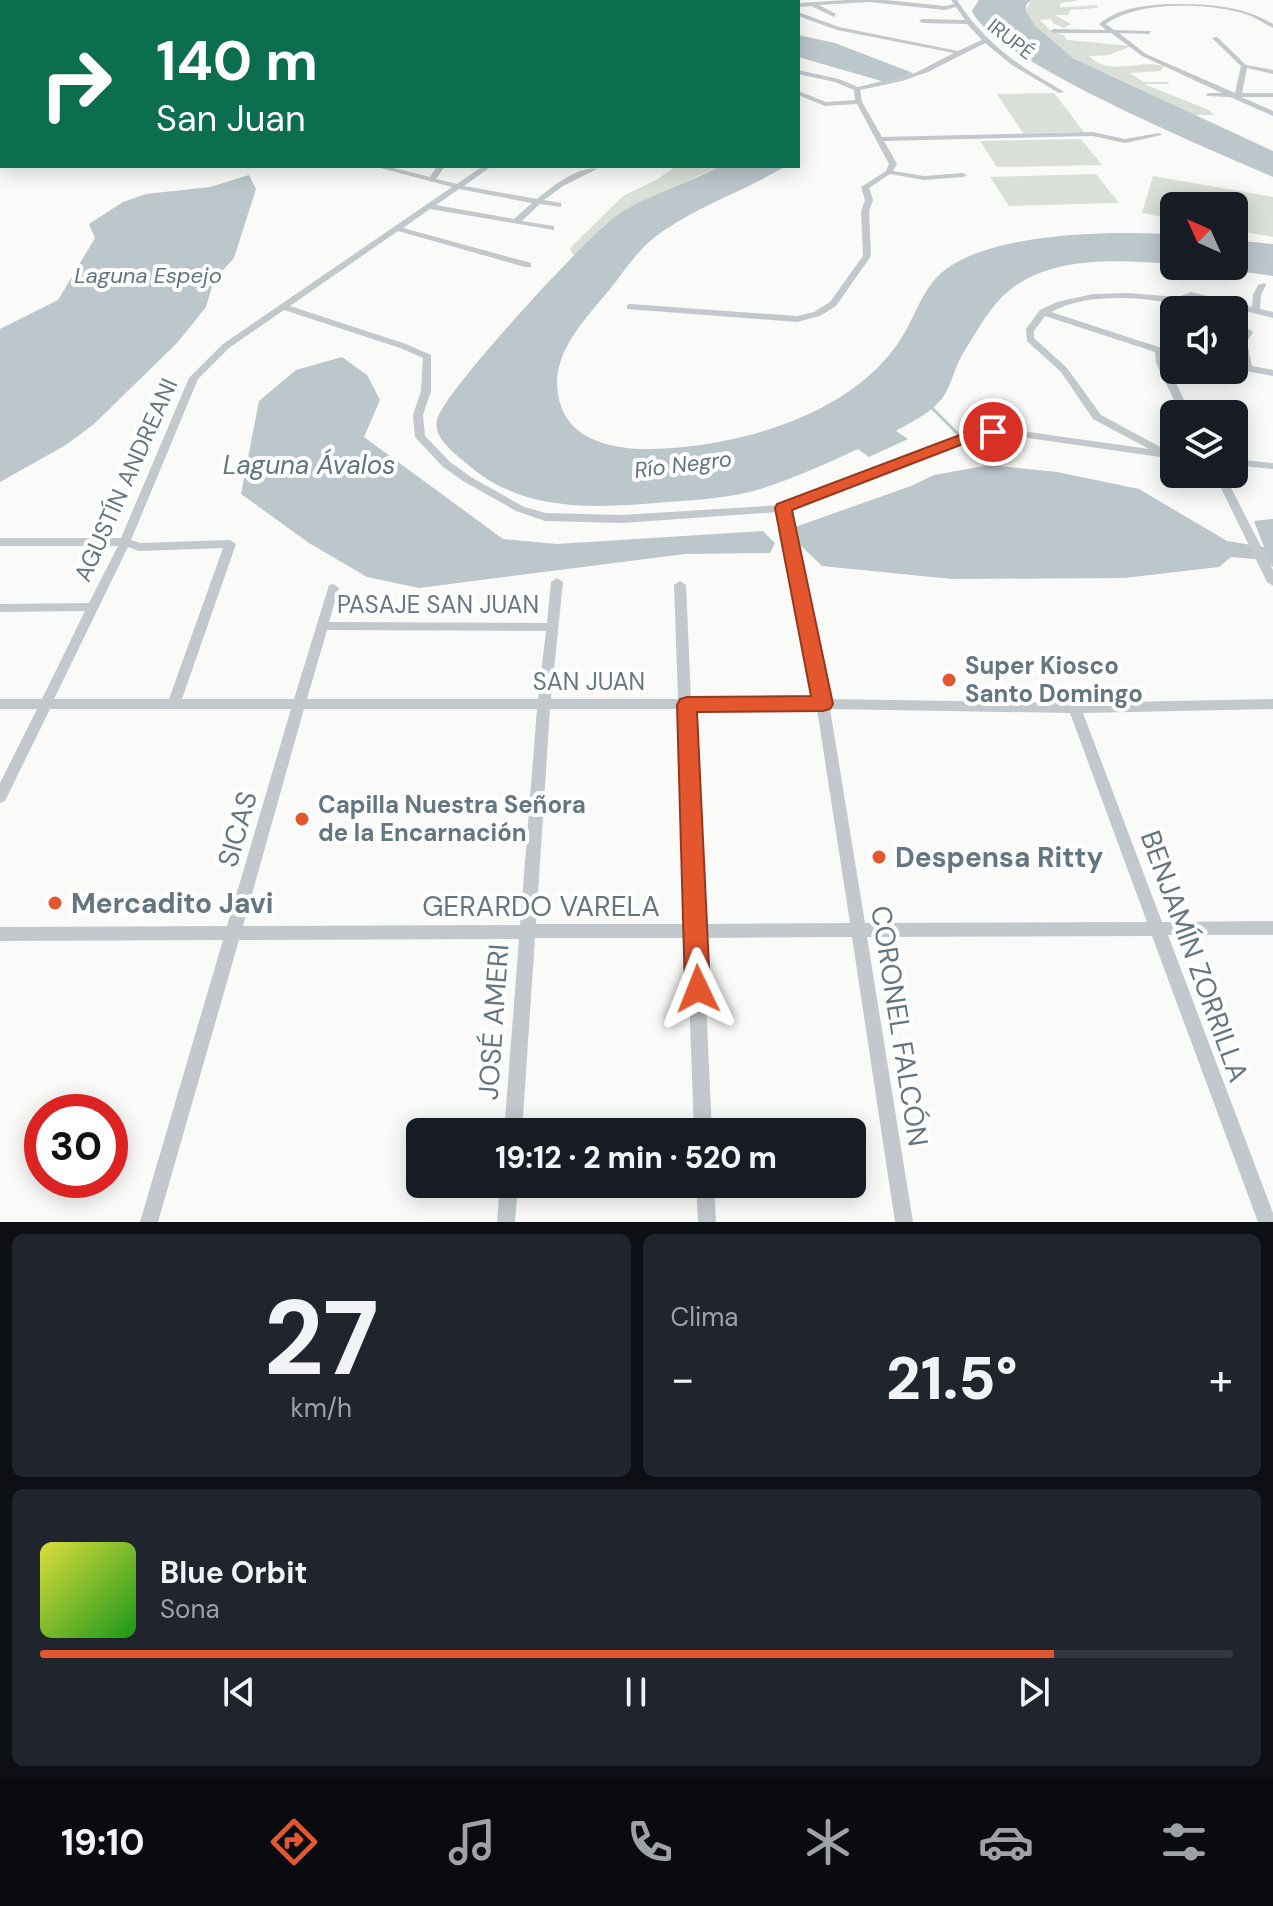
<!DOCTYPE html>
<html lang="es">
<head>
<meta charset="utf-8">
<style>
  :root { --surface:#171b24; --page:#20242c; --text:#f1f3f6; --muted:#9ea1a6; --line:#363941; --accent:#e4572e }
  body { margin:0; font-family:"DM Sans",sans-serif; background:var(--page); color:var(--text); height:100vh; display:flex; flex-direction:column; font-size:30px; white-space:nowrap }
  * { box-sizing:border-box; margin:0 }
  p { font-size:26px; color:var(--muted) }
  .icon { flex:none; width:44px; height:44px; fill:none; stroke:currentColor; stroke-width:2; stroke-linecap:round; stroke-linejoin:round }
  .map { position:relative; height:1222px; overflow:hidden }
  .sheet { display:flex; flex-direction:column; gap:12px; padding:12px; background:#0d0f14; flex:1 }
  .sheet>* { flex:none }
  .hud { position:absolute; left:0px; top:0px; width:800px; height:168px; box-shadow:0 4px 20px #0003; background:#0b6e4f; color:#fff; overflow:hidden }
  .needle { width:52px; rotate:315deg }
  .fabs { position:absolute; left:1160px; top:192px; display:grid; gap:16px }
  .fabs a { display:grid; place-items:center; width:88px; height:88px; border-radius:12px; background:var(--surface); box-shadow:0 4px 20px #0003; font-size:40px }
  .speed { position:absolute; left:24px; top:1094px; display:flex; gap:16px; font-size:40px; font-weight:700; text-align:center }
  .speed>* { display:grid; place-content:center; width:104px; height:104px; border-radius:50%; background:var(--surface); box-shadow:0 4px 20px #0003; line-height:1 }
  .speed .limit { border:12px solid #d22; background:#fff; color:#111 }
  .pin { position:absolute; display:grid; place-items:center; width:68px; height:68px; color:#fff; margin:-34px; border:4px solid #fff; border-radius:50%; box-shadow:0 2px 8px #0007 }
  .me { position:absolute; width:88px; margin:-44px; rotate:358deg; stroke-linejoin:round; filter:drop-shadow(0 0 6px #0008) }
  .turn { display:flex; align-items:center; gap:28px; height:168px; padding:0 24px; font-size:36px }
  .turn .icon { width:104px; height:104px; stroke-width:2.5 }
  .turn b { display:block; font-size:56px; line-height:68px }
  .big { font-size:60px; font-weight:800; line-height:1.1 }
  .sheet .card { flex:1; display:flex; flex-direction:column; justify-content:center; gap:12px; min-width:0; padding:0 28px; border-radius:12px; background:var(--page) }
  .sheet .dial { align-items:center; gap:0 }
  .dial b { font-size:104px; line-height:1 }
  .song { display:flex; align-items:center; gap:24px }
  .cover { width:96px; height:96px; border-radius:12px; background:linear-gradient(135deg,hsl(60 70% 55%),hsl(120 70% 35%)) }
  .played { height:8px; border-radius:4px; background:linear-gradient(90deg,var(--accent) 85%,var(--line) 85%) }
  .keys { display:flex; justify-content:space-around; direction:ltr }
  .heat { display:flex; justify-content:space-between; align-items:center; font-size:44px; direction:ltr }
  .sheet .tiles { flex:1; display:grid; gap:12px; grid-template-columns:1fr 1fr }
  .card:last-child { grid-column:span 2 }
  .trip { position:absolute; left:406px; top:1118px; width:460px; height:80px; border-radius:12px; background:var(--surface); box-shadow:0 4px 20px #0003; font-weight:800; line-height:80px; text-align:center }
  .menu { display:flex; height:128px; justify-content:space-around; align-items:center; background:#090b0e; color:var(--muted) }
  .menu .icon { width:56px; height:56px }
  .menu .on { color:var(--accent) }
  .menu b { font-size:36px; color:var(--text) }
  .map>svg:first-child { display:block }
  .green { fill:#dadfd7 }
  .water { fill:#bbc7cb }
  .lines { fill:none; stroke-linecap:round; stroke-linejoin:round }
  .stream { stroke:#bbc7cb; stroke-width:3 }
  .minor { fill:#c3c8cc; fill-rule:evenodd }
  .route { fill:#e4572e; stroke:#94391e; stroke-width:2 }
  .poi-dot { fill:#e4572e; stroke:#fff; stroke-width:3 }
  .labels { text-anchor:middle; stroke-width:8; stroke-linejoin:round; paint-order:stroke }
  .far-street-label { font-size:20px; fill:#657683; stroke:#fff }
  .far-water-label { font-size:22px; font-style:italic; fill:#60757c; stroke:#fff }
  .street-label { font-size:24px; fill:#657683; stroke:#fff }
  .poi-label { font-size:24px; font-weight:bold; fill:#657683; stroke:#fff; text-anchor:start }
  .water-label { font-size:26px; font-style:italic; fill:#60757c; stroke:#fff }
  .near-street-label { font-size:28px; fill:#657683; stroke:#fff }
  .near-poi-label { font-size:28px; font-weight:bold; fill:#657683; stroke:#fff; text-anchor:start }
</style>
</head>
<body>
<div class="map">
<svg width="1273" height="1222" viewBox="0 0 1273 1222">
  <rect width="100%" height="100%" fill="#fafaf8"/>
  <g class="green">
    <path d="M1031,0H1080L1061,3L1059,7C1066,8 1088,5 1098,5L1097,8L1070,10L1068,15H1055L1071,24L1064,28L1054,24L1051,19L1040,20L1052,32L1064,35L1067,40L1132,46L1109,55L1089,56C1109,77 1139,59 1164,66L1161,71L1129,73L1144,82H1168L1169,84H1144L1209,110L1214,115H1194C1147,93 1046,60 1026,10Z"/>
    <polygon points="1054,93 1084,132 1023,133 997,94"/>
    <polygon points="1081,139 1102,165 997,167 980,141"/>
    <polygon points="676,166 720,166 629,208 605,225 574,257 570,248 623,196 658,179"/>
    <polygon points="1096,174 1119,203 1009,206 990,177"/>
    <polygon points="1153,176 1273,197 1273,237 1234,230 1234,206 1174,206 1174,219 1142,213"/>
  </g>
  <g class="water">
    <path d="M979,0H1031L1026,5V11L1035,26L1074,59L1273,151V177C1216,152 993,60 972,11Z"/>
    <polygon points="798,35 835,43 913,73 885,82 798,57"/>
    <path d="M720,166H786C746,190 701,205 663,231C642,245 629,264 614,284C585,321 541,359 563,411C577,443 620,450 652,449C737,447 849,416 899,342C916,317 922,285 949,267C998,233 1115,230 1174,235V264C1117,260 1043,254 1000,299C985,315 974,336 962,355C955,367 952,382 945,394C935,411 913,421 896,431L908,439L869,457L858,449C826,464 792,479 757,490C729,498 696,500 667,502C596,508 523,514 466,463C454,453 433,438 437,420C442,393 589,235 616,216C649,194 686,185 720,166Z"/>
    <polygon points="249,175 256,189 234,258 214,280 206,307 177,343 94,424 66,445 0,482 0,329 58,300 95,238 89,224 123,202 146,194 210,187"/>
    <polygon points="1234,240 1273,244 1273,276 1201,266 1234,266"/>
    <polygon points="342,357 367,375 380,400 364,437 503,539 557,544 763,531 775,543 770,553 685,554 419,588 367,577 309,543 241,494 259,401 296,370"/>
    <polygon points="990,465 1057,472 1139,489 1227,541 1264,547 1254,521 1273,519 1273,567 1265,560 1231,557 1219,567 1124,578 952,579 822,566 796,541 795,527 911,486 934,475"/>
  </g>
  <g class="lines">
    <g class="stream">
      <polyline points="932,408 958,434"/>
      <polyline points="968,443 990,465"/>
    </g>
    <g class="minor">
      <polygon points="199,0 205,0 203,2 197,2"/>
      <polygon points="368,0 374,0 373,2 367,2"/>
      <path d="M846,0H885L945,6L954,4L951,0H957C976,30 1001,53 1031,72C1042,79 1054,85 1064,92L1059,93L1012,65L985,43L928,72L902,81L860,90L862,102L882,137L1093,132L1125,139L1159,133L1162,135L1125,143L1093,136L884,141L897,164L893,171L924,176L963,173L967,175L963,177L924,180L890,174L869,188L873,200L869,211L871,256L836,306L820,316L797,322L627,309V305L630,304L797,316L814,312L830,302L863,256L861,211L865,200L861,187L886,171L889,164L857,104L825,106L798,95V91L826,102L855,100L854,90L835,82L798,74V70L839,79L858,87L915,73L954,53L837,30L798,16V12L839,27L958,51L982,40L967,24L922,23L919,21L922,19L965,20L956,7L945,10L869,2L819,5L836,14L834,17L811,6L798,7V3Z"/>
      <path d="M1166,4C1204,4 1240,4 1273,24V28C1262,22 1251,15 1239,12C1204,3 1136,1 1106,24L1114,30L1151,31L1149,34L1119,33L1146,54L1235,93L1241,66L1212,38L1217,37L1246,65L1273,70V74L1247,68L1242,93H1273V97H1241L1273,111V116L1230,97L1207,96L1206,95L1209,93H1222L1142,56L1111,33H1053L1050,31L1053,29L1106,30L1099,24C1118,8 1142,6 1166,4Z"/>
      <polygon points="2,95 2,99 0,100 0,96"/>
      <path d="M373,166H386L430,177L437,166H445L436,179L457,184L483,166H492L464,186L537,199C550,188 580,165 597,169L563,186L544,200L561,203V207L540,204L522,221L554,226V230L430,209L403,228L531,263V267H525L398,231L290,306L406,344L431,355V391L423,415L425,436L450,462L471,477L524,507L546,513L622,515L782,505L978,430L1007,429L1149,449L1093,419L1061,372L1027,341L1026,329L1040,310L1057,302L1093,294L1128,293L1178,297L1191,292L1252,307L1253,295L1258,285L1265,283L1266,285L1261,295L1260,309L1273,312V318L1192,298C1176,305 1160,301 1143,299C1111,297 1080,297 1051,312L1174,352V358L1164,355L1166,363L1191,414H1181L1156,363L1155,352L1045,316L1034,331V338L1067,368L1101,415L1164,449L1165,452L1174,453V459L1007,435L979,436L789,510L828,699L1075,703L1273,699V709L1083,713L1162,922L1273,921V935H1168L1273,1213V1222H1258L1152,936L867,937L913,1222H895L852,937L703,938L712,1132H694L687,938H535L522,1132H504L519,939L239,940L158,1222H140L223,940L0,941V927L227,926L291,709H50L5,801L0,803V783L37,709H0V699H42L85,611L0,612V604L89,603L118,546H0V538H121L189,378L223,344L452,187ZM459,189L532,203L514,219L436,205ZM284,310L400,348L423,358L421,391L413,415L415,437L442,466L463,481L516,511L545,521L622,523L778,512L816,699H691L686,585L680,581L674,585L678,699H551L563,582L557,578L551,582L547,623L329,622L339,588L333,584L329,585L294,699H182L236,544L230,540L140,543L131,540L198,379L229,348ZM128,547L139,551L223,548L169,699H54ZM327,630L546,631L538,699H307ZM304,709H537L520,925L243,926ZM550,709H679L687,924H536ZM692,709H817L850,923L702,924ZM830,709L1070,713L1147,922L865,923Z"/>
      <polygon points="1234,326 1251,330 1253,332 1247,342 1252,366 1273,370 1273,376 1234,369 1234,363 1243,365 1237,342 1243,334 1234,332"/>
      <polygon points="1234,459 1273,463 1273,469 1234,465"/>
      <polygon points="1214,474 1224,474 1273,570 1273,586 1267,582"/>
      <polygon points="500,1184 518,1184 515,1222 497,1222"/>
      <polygon points="696,1184 714,1184 716,1222 698,1222"/>
    </g>
  </g>
  <polygon class="route" points="993,427 999,428 999,435 981,437 792,510 833,704 830,709 823,711 697,712 710,989 706,998 698,1001 689,998 685,989 677,705 680,699 687,697 811,696 775,508 777,504 973,430"/>
  <g class="poi-dot">
    <circle cx="949" cy="680" r="8"/>
    <circle cx="302" cy="819" r="8"/>
    <circle cx="879" cy="857" r="8"/>
    <circle cx="55" cy="903" r="8"/>
  </g>
  <g class="labels">
    <g class="far-street-label">
      <text transform="translate(1011 39) rotate(38)" y="7">IRUPÉ</text>
    </g>
    <g class="far-water-label">
      <text x="148" y="283">Laguna Espejo</text>
      <text transform="translate(683 464) rotate(-7)" y="8">Río Negro</text>
    </g>
    <g class="street-label">
      <text transform="translate(126 480) rotate(-66)" y="8">AGUSTÍN ANDREANI</text>
      <text x="438" y="613">PASAJE SAN JUAN</text>
      <text x="589" y="690">SAN JUAN</text>
    </g>
    <g class="poi-label">
      <text x="965" y="674">Super Kiosco<tspan x="965" dy="28">Santo Domingo</tspan></text>
      <text x="318" y="813">Capilla Nuestra Señora<tspan x="318" dy="28">de la Encarnación</tspan></text>
    </g>
    <g class="water-label">
      <text x="309" y="474">Laguna Ávalos</text>
    </g>
    <g class="near-street-label">
      <text transform="translate(237 829) rotate(-74)" y="10">SICAS</text>
      <text x="541" y="916">GERARDO VARELA</text>
      <text transform="translate(1195 956) rotate(70)" y="10">BENJAMÍN ZORRILLA</text>
      <text transform="translate(493 1022) rotate(-86)" y="10">JOSÉ AMERI</text>
      <text transform="translate(900 1026) rotate(81)" y="10">CORONEL FALCÓN</text>
    </g>
    <g class="near-poi-label">
      <text x="895" y="867">Despensa Ritty</text>
      <text x="71" y="913">Mercadito Javi</text>
    </g>
  </g>
</svg>
<div class="fabs">
<a><svg class="needle" viewBox="-14 -14 28 28"><path d="M0-13l5 13h-10z" fill="#e53935"/><path d="M0 13l5-13h-10z" fill="#9ea1a6"/></svg></a>
<a><svg class="icon" aria-label="sound" viewBox="0 0 24 24"><path d="M4 9h4l5-4v14l-5-4H4zM17 9q2 3 0 6"/></svg></a>
<a><svg class="icon" aria-label="layers" viewBox="0 0 24 24"><path d="M12 4l9 5-9 5-9-5zM3 14l9 5 9-5"/></svg></a>
</div>
<div class="speed"><div class="limit">30</div></div>
<div class="pin" style="left:993px;top:432px;background:#d93025"><svg class="icon" aria-label="arrive" viewBox="0 0 24 24"><path d="M6 21V4h12l-3 4 3 4H6"/></svg></div>
<svg class="me" style="left:698px;top:989px" viewBox="-20 -20 40 40"><path d="M0-17L14 15 0 8-14 15z" fill="#e4572e" stroke="#fff" stroke-width="4"/></svg>
<div class="trip">19:12 · 2 min · 520 m</div>
<div class="hud">
<div class="turn"><svg class="icon" aria-label="right" viewBox="0 0 24 24"><path d="M7 20v-9h11M14 6l5 5-5 5"/></svg><div><b>140 m</b>San Juan</div></div>
</div>
</div>
<section class="sheet">
<div class="tiles">
<div class="card dial"><b>27</b><p>km/h</p></div>
<div class="card"><p>Clima</p>
<div class="heat"><a>−</a><b class="big">21.5°</b><a>+</a></div>
</div>
<div class="card">
<div class="song"><i class="cover"></i><div><b>Blue Orbit</b><p>Sona</p></div></div>
<div class="played"></div>
<div class="keys"><svg class="icon" aria-label="previous" viewBox="0 0 24 24"><path d="M18 5L8 12l10 7zM5 5v14"/></svg><svg class="icon" aria-label="pause" viewBox="0 0 24 24"><path d="M8 5v14M16 5v14"/></svg><svg class="icon" aria-label="next" viewBox="0 0 24 24"><path d="M6 5l10 7-10 7zM19 5v14"/></svg></div>
</div>
</div>
</section>
<nav class="menu">
<b>19:10</b>
<svg class="icon on" aria-label="directions" viewBox="0 0 24 24"><path d="M12 3l9 9-9 9-9-9zM9 14v-3h6M13 9l2 2-2 2"/></svg>
<svg class="icon" aria-label="music" viewBox="0 0 24 24"><path d="M9 18V5l10-2v13"/><circle cx="6" cy="18" r="3"/><circle cx="16" cy="16" r="3"/></svg>
<svg class="icon" aria-label="phone" viewBox="0 0 24 24"><path d="M5 4h4l2 5-3 2q2 4 5 5l2-3 5 2v4C11 20 4 13 5 4z"/></svg>
<svg class="icon" aria-label="climate" viewBox="0 0 24 24"><path d="M12 3v18M4 7l16 10M4 17L20 7"/></svg>
<svg class="icon" aria-label="car" viewBox="0 0 24 24"><path d="M5 17H2v-5l4-1 3-4h7l3 4 3 1v5h-3M9 17h6M6 11h13"/><circle cx="7" cy="17" r="2"/><circle cx="17" cy="17" r="2"/></svg>
<svg class="icon" aria-label="filters" viewBox="0 0 24 24"><path d="M4 7h16M4 17h16"/><circle cx="9" cy="7" r="2"/><circle cx="15" cy="17" r="2"/></svg>
</nav>
</body>
</html>
